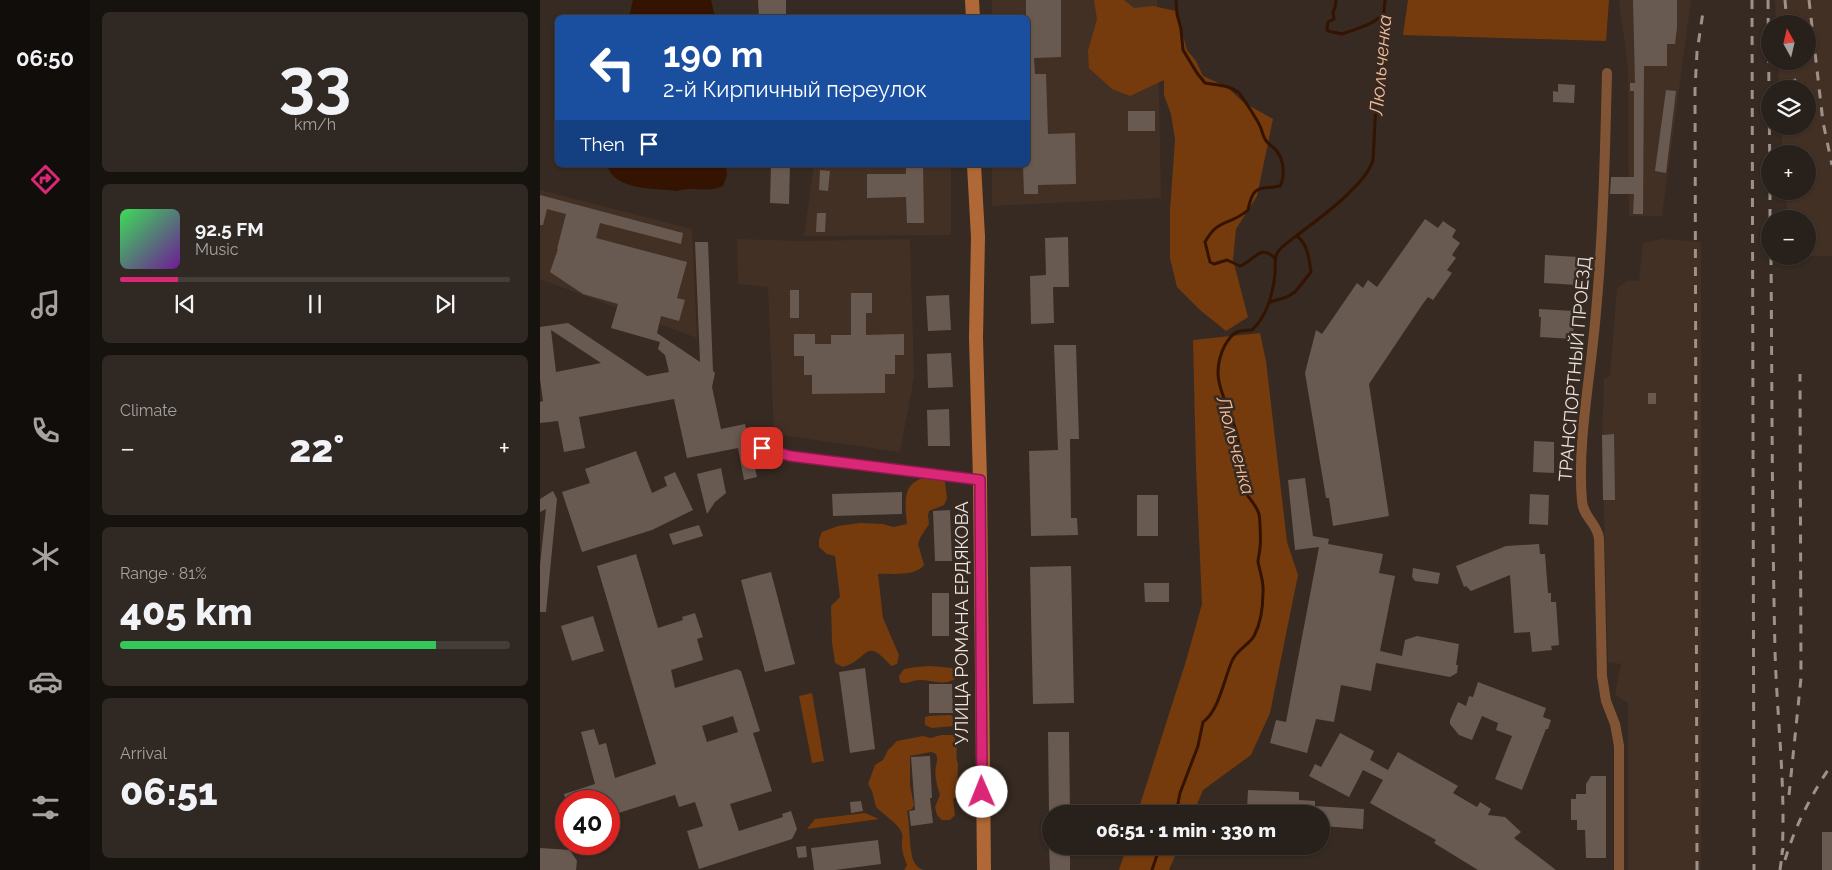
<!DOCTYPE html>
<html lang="en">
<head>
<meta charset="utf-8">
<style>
  :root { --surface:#28201a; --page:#302823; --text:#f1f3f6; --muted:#a5a3a2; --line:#443e39; --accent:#db2777 }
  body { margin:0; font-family:Raleway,sans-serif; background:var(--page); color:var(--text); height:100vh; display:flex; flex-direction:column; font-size:19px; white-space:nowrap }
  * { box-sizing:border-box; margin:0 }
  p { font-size:16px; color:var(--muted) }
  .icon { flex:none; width:28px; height:28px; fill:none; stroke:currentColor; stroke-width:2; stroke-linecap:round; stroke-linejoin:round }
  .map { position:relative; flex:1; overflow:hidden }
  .side { display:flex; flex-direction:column; gap:12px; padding:12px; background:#16120e; width:450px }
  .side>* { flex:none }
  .guide { position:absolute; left:15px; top:15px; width:475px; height:152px; border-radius:8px; box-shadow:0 1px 4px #0004,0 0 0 1px var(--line); background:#1a4fa0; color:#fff; overflow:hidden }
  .needle { width:32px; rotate:352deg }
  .controls { position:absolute; left:1221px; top:15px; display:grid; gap:10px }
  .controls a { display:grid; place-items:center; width:55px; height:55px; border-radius:50%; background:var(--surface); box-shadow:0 1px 4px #0004,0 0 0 1px var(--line); font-size:25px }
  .speed { position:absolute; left:15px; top:790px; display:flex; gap:10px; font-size:25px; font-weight:700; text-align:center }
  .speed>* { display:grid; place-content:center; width:65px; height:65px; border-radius:50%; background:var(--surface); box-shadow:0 1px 4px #0004,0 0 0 1px var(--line); line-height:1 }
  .speed .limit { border:8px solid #d22; background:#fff; color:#111 }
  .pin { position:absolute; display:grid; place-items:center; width:42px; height:42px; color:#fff; margin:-21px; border-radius:10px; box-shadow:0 2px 8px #0006 }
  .me { position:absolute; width:55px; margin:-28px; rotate:359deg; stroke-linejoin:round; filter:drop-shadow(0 0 4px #0008) }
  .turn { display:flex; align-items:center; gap:18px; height:105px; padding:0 25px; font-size:22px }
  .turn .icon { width:65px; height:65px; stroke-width:2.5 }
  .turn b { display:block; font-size:35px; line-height:42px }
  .then { display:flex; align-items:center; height:48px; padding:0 25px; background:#0003; gap:10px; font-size:19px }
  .big { font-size:38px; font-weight:800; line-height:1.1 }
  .side .card { flex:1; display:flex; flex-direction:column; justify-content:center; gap:8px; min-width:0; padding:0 18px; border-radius:8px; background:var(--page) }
  .side .dial { align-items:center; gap:0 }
  .dial b { font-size:65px; line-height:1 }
  .song { display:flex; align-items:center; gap:15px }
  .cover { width:60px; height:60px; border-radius:8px; background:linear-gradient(135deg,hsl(130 70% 55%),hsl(280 70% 35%)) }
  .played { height:5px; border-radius:2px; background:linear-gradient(90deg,var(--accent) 15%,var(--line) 15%) }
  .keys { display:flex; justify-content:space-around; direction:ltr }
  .heat { display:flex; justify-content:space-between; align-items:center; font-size:28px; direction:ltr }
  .charge { height:8px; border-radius:4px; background:linear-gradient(90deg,#34c759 81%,var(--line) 0) }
  .trip { position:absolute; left:502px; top:805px; width:288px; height:50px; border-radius:25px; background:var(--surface); box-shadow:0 1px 4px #0004,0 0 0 1px var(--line); font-weight:800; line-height:50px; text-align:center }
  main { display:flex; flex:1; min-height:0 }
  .tabs { display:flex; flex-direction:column; width:90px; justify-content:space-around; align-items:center; background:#100d0a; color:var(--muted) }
  .tabs .icon { width:35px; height:35px }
  .tabs .selected { color:var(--accent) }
  .tabs b { font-size:22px; color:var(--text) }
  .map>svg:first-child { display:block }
  .built { fill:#433025 }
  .green { fill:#763b0c }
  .water { fill:#341300 }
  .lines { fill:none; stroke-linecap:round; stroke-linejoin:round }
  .stream { stroke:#341300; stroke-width:3 }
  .building { fill:#685a51; fill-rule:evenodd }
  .street { stroke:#815436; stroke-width:10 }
  .secondary { stroke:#b06936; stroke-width:14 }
  .rail { stroke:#9c918b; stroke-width:3; stroke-dasharray:9 9; stroke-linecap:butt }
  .route-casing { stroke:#8e194d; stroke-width:12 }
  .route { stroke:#db2777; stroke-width:9 }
  .labels { text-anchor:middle; stroke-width:5; stroke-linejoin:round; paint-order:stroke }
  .street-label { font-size:18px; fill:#ede4df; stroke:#362a22 }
  .water-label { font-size:19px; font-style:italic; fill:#f5bc98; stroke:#362a22 }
</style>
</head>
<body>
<main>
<nav class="tabs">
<b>06:50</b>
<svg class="icon selected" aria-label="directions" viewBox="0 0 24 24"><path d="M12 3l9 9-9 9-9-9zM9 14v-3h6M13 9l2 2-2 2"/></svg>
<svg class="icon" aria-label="music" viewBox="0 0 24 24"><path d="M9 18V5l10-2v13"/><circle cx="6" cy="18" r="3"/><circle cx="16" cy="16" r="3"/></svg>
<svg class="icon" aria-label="phone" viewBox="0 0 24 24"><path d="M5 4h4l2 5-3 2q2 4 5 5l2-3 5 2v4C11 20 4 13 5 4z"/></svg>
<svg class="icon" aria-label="climate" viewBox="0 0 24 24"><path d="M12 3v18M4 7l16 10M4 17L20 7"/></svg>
<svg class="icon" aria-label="car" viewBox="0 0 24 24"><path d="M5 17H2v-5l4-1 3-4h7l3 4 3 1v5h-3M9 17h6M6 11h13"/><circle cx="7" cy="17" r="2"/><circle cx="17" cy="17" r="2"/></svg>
<svg class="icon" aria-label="filters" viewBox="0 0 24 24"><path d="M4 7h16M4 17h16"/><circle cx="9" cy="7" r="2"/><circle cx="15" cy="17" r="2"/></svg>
</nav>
<section class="side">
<div class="card dial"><b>33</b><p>km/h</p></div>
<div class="card">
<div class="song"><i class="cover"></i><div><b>92.5 FM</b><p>Music</p></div></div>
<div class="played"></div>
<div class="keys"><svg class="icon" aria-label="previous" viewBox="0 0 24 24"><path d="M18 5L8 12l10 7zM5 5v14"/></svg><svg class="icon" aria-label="pause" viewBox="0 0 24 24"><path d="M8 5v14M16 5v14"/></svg><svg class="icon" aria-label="next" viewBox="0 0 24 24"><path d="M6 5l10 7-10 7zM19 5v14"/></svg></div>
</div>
<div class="card"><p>Climate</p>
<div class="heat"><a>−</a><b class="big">22°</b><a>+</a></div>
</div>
<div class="card"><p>Range · 81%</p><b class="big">405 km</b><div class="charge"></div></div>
<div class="card"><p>Arrival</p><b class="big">06:51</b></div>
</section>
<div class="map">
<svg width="1292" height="870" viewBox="0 0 1292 870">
  <rect width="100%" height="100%" fill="#362a22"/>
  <g class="built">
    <polygon points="452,0 617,0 621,198 452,206 452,165 488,165 488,18 452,17"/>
    <polygon points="1079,0 1151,0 1122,216 1089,216 1088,68"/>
    <polygon points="1235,0 1292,0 1292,256 1268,256 1268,219 1248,219 1245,191 1268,191 1268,154 1243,154 1241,126 1268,126 1268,89 1239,89 1238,61 1268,61 1268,24 1236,24"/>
    <polygon points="274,165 411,165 411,235 264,236"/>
    <polygon points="0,190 152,229 157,338 0,279"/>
    <polygon points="197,239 262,241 370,239 374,377 360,452 234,434 228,287 198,284"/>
    <polygon points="1122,239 1161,242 1161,870 1088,870 1088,703 1075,695 1081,664 1068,662 1062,435 1064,379 1070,376 1077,288 1087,281 1099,281 1103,243"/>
  </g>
  <g class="green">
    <polygon points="554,0 584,0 594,8 613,6 636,11 647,50 656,61 663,76 687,87 703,102 733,119 717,196 696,229 693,260 708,317 686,331 660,310 637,287 630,258 630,210 635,140 631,114 624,95 624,80 590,96 572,89 549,68 548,51 557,19"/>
    <polygon points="868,0 1069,0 1066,41 863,35"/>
    <polygon points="720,333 726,361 747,542 758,575 730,713 711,755 663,790 653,814 597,814 646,661 662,604 656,467 653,340"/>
    <path d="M390,478L401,479L405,482L407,498L404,505L389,511L388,515L389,524L380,538L378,544L384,565C375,577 352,573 338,574L343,618L359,655L357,664L351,666C324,635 329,660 303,667L295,663L292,642L291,606L300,597L295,556L287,554L279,547V539L282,532L298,526L320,523L343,524L353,527L367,524C366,510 361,488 378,480C381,478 386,479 390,478Z"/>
    <path d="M391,666L412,668L415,673V679C403,686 392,680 379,680C372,680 368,685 360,682L359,676L364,669L376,667Z"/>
    <polygon points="272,693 284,761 272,763 259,696"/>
    <polygon points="410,715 415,717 417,722 414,726 392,728 385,725 385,717 389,716"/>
    <path d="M401,735H413C420,748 414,754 418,764L417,796L413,799L415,815L410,820H402L397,815L395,807L400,795C397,786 394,775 396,766C397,761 398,759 396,754L391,752L370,756V785L374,805L372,809L367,811C370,825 369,851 374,862C376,866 379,868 383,870H364L367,865C365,860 362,852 362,846C361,840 364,837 361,831C358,824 342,813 336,807L332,791L328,784L335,765L343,760L348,750L357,741L383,736L391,738Z"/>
    <polygon points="325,813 339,819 267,829 275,819"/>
    <polygon points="587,846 639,846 629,870 579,870"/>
  </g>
  <g class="water">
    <polygon points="93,0 171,0 175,17 89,17"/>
    <path d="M67,165H186L187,175L183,186C168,193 153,186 137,191C115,188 74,191 67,165Z"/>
  </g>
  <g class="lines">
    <g class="stream">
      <path d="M636,0L637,14L641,29L643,50L657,73L665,83C676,85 689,85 698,92C701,94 717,120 719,124C722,129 722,134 725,139C728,145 735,147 738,153C744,161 745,177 740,186C720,190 713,183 708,210C690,226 679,217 665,242L670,262L674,264L687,260L700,266C715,261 719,243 735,258"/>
      <path d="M796,0L795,8L793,12L794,19L788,22L787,29L788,31L802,34C815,29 827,27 839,18L843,19"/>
      <path d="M730,302L747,297L755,292L771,272C769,258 768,245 757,236"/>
      <path d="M636,814L640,793L658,746L663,722C679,711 684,679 692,661C697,649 709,645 714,636C721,623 723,606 723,592C724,582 720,572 718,562C718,557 720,553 720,547C721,543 720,518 719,514C716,504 707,497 703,488C697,473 700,454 698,439C691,403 666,382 685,345C688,340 692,334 697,332C702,330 707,330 712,330C727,316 733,293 735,274C736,265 733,257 740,249C747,242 757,236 764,230C783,216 827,182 833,160L836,103L845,0"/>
      <polyline points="612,870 620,846"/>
    </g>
  </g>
  <g class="building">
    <polygon points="218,0 246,0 246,18 219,18"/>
    <polygon points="486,0 521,0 521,57 494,58 495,74 506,74 508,134 535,133 536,184 498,185 498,194 484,194 483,165 488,165 488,58 494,58 488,58 488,18 486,18"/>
    <polygon points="1093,0 1137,0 1137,27 1135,44 1127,44 1127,66 1104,66 1103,214 1093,214 1094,194 1070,194 1071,177 1094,177 1094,91 1090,91 1090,83 1095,83"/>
    <polygon points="1018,84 1035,85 1034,103 1013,102 1013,91 1018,92"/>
    <polygon points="1126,90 1136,91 1126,173 1115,171"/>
    <rect x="588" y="111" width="27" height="20"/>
    <polygon points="231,165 250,165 249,204 230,203"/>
    <polygon points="366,165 383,165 384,223 367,223 366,197 327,198 327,174 366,174"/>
    <polygon points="280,170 290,171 288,191 279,190"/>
    <path d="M0,195L143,233L141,244L60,223L56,238L147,262L137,298L145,300L139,321L121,316L117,333L160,362L155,242H168L173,371L175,373L172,387L181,429L205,424L217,477L204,480L198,448L147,458L134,399L39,417L45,448L24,452L18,421L0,423V402L3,401L0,379V327L28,323L107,376L129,372L125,355L118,349L120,342L71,328L78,304L43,294L10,272L18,249H17L26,214L7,209L3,225H0ZM11,330L61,363L16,372Z"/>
    <polygon points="277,213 286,213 285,232 276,232"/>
    <polygon points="885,219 898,228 903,221 916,230 912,237 920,243 912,255 916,258 907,270 912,273 893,300 888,297 882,305 829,384 849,516 793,526 789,498 786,498 765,373 776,330 782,334 817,283 823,288 828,280 837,287"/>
    <polygon points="528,237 529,287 513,287 514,323 491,324 490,276 506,275 505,238"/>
    <polygon points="1005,255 1038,257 1037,285 1004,283"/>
    <rect x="250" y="290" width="9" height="28"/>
    <polygon points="311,293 332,293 332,313 326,313 326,335 364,334 364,355 355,355 355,374 345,374 345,393 272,394 272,375 264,375 264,356 254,356 254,334 275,334 275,344 291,344 291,335 311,335"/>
    <polygon points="409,295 411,330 388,331 386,296"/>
    <polygon points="999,309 1034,311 1033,339 1000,337 1001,317 999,317"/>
    <polygon points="514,345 536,345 539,439 530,439 531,518 537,518 538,535 491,536 489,451 518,450"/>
    <polygon points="411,353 413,387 388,388 387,354"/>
    <rect x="1108" y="393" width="8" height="11"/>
    <polygon points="409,409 410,446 388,446 387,410"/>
    <polygon points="1074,434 1075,500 1063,500 1062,435"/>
    <polygon points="994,441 1014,442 1014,473 993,472"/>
    <polygon points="96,451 112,493 127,486 124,477 135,472 153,510 112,530 42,552 22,492 50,483 45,469"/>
    <polygon points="181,468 186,493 175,502 167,514 157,474"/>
    <polygon points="765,478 773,536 789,539 788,544 843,554 839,573 855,576 840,651 862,656 865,640 877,636 919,644 916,665 918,665 917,673 910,677 836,663 831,691 801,685 794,722 776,719 767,753 730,743 736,720 746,722 779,547 755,550 748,480"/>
    <polygon points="13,491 17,499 6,612 0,612 0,565 6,509 0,512 0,499"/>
    <polygon points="362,492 362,514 293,516 292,494"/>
    <polygon points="990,494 1009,495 1008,525 989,524"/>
    <rect x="597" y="495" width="21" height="41"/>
    <polygon points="410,510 412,561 395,561 393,511"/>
    <polygon points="159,525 163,536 133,545 129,534"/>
    <polygon points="999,544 1000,554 1005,554 1008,593 1011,593 1011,602 1016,602 1019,645 1011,646 1012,650 992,652 990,632 974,633 970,575 931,591 926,586 924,587 916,566 966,546"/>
    <path d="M96,554L118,628L143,620L142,617L155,613L163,637L157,639L163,660L131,670L135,688L197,669L201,671L220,731L213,733L232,791L190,804L199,831L243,817L242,814L251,811L257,829L252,839L159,869L147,831L163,826L155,802L139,807L135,795L69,816V801H26L24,794L55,784L41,732L54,729L59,745L66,743L75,778L116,764L57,566ZM193,716L198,732L167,742L162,726Z"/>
    <polygon points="531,566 534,703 493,704 490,567"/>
    <polygon points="873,568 900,573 898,584 875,581 872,577"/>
    <polygon points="231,572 255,664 225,672 201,580"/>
    <polygon points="604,583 629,583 629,602 605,602"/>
    <rect x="392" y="593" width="17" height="43"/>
    <polygon points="53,616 64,651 32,661 21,626"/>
    <polygon points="325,668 335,749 310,753 299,672"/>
    <polygon points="938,682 1006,708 1003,717 1011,720 1008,729 1006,729 982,790 955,779 972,736 956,730 958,723 942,716 932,740 919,735 910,724 910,720 918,702 926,706 929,696 933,697"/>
    <polygon points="389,684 412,684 413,713 389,713"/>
    <polygon points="508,732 529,732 530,814 509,814"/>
    <polygon points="800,733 834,751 830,760 848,770 858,752 918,786 913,793 937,807 940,802 951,809 948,815 965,817 981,832 974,838 1016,870 938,870 894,843 896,840 830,803 843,780 823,770 809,797 769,776 775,764 781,767"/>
    <polygon points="390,756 392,798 390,798 393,823 371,826 369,811 375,810 371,757"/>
    <polygon points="1051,776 1066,776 1066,858 1046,858 1045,830 1037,830 1037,820 1031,820 1031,799 1036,799 1036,794 1046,794 1046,784"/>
    <polygon points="708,790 759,792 759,800 775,801 775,806 824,809 823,829 781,826 781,814 724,814 724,809 707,809"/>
    <polygon points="321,801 323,811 311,813 310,802"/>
    <rect x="1282" y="832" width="10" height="38"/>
    <polygon points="338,840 341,864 295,870 274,870 271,848"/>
    <polygon points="266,846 267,857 258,858 256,847"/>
    <polygon points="509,846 530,846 530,870 510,870"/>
    <polygon points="0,848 30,850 37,861 36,870 0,870"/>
  </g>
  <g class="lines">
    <g class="street">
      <path d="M1067,73C1065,157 1063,240 1055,323C1050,379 1037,446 1042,501C1043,517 1057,523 1059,538L1062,676L1066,701L1075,724L1079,746V870"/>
      <polyline points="222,448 250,456 440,480"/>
    </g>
    <g class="secondary">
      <polyline points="432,0 433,18"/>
      <polyline points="434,165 438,237 436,338 440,480 444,870"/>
    </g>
    <g class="rail">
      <polyline points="1212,0 1214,870"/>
      <polyline points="1228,0 1230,184"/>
      <polyline points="1245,0 1247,24"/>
      <polyline points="1269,0 1283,122 1292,165"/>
      <polyline points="1252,61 1256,89"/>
      <polyline points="1230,191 1230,219"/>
      <path d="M1231,256C1232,388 1232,519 1235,651C1237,719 1246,787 1242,855"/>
      <polyline points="1249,795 1261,678 1260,374"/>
      <path d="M1245,860C1255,826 1272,793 1292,764"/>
      <polyline points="1157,870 1155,90 1157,52 1163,12"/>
      <polyline points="1240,870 1243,848"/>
    </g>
  </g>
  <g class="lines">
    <g class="route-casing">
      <polyline id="route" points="222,448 250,456 440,480 442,792"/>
    </g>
    <use href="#route" class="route"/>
  </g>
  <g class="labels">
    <g class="street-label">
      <text transform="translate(1035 369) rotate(-85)" y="6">ТРАНСПОРТНЫЙ ПРОЕЗД</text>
      <text transform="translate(422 623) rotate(-90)" y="6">УЛИЦА РОМАНА ЕРДЯКОВА</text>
    </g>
    <g class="water-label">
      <text transform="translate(840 65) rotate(-85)" y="7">Люльченка</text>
      <text transform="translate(696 445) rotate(75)" y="7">Люльченка</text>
    </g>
  </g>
</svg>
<div class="controls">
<a><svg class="needle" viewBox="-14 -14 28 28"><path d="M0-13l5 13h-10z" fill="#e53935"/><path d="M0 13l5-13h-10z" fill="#a5a3a2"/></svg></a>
<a><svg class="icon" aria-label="layers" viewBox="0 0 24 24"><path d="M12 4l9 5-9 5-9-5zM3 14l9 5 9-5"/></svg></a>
<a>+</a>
<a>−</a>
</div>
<div class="speed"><div class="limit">40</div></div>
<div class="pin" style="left:222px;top:448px;background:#d93025"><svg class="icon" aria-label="arrive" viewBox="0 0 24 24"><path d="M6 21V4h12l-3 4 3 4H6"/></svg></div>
<svg class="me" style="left:442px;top:792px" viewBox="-20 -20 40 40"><circle r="19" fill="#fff"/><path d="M0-13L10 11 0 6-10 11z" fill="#db2777"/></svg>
<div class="trip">06:51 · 1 min · 330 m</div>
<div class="guide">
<div class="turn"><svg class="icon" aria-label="left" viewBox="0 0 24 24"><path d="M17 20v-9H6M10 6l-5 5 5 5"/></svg><div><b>190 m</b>2-й Кирпичный переулок</div></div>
<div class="then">Then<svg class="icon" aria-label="arrive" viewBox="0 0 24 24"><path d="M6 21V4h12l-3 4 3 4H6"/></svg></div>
</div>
</div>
</main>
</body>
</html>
